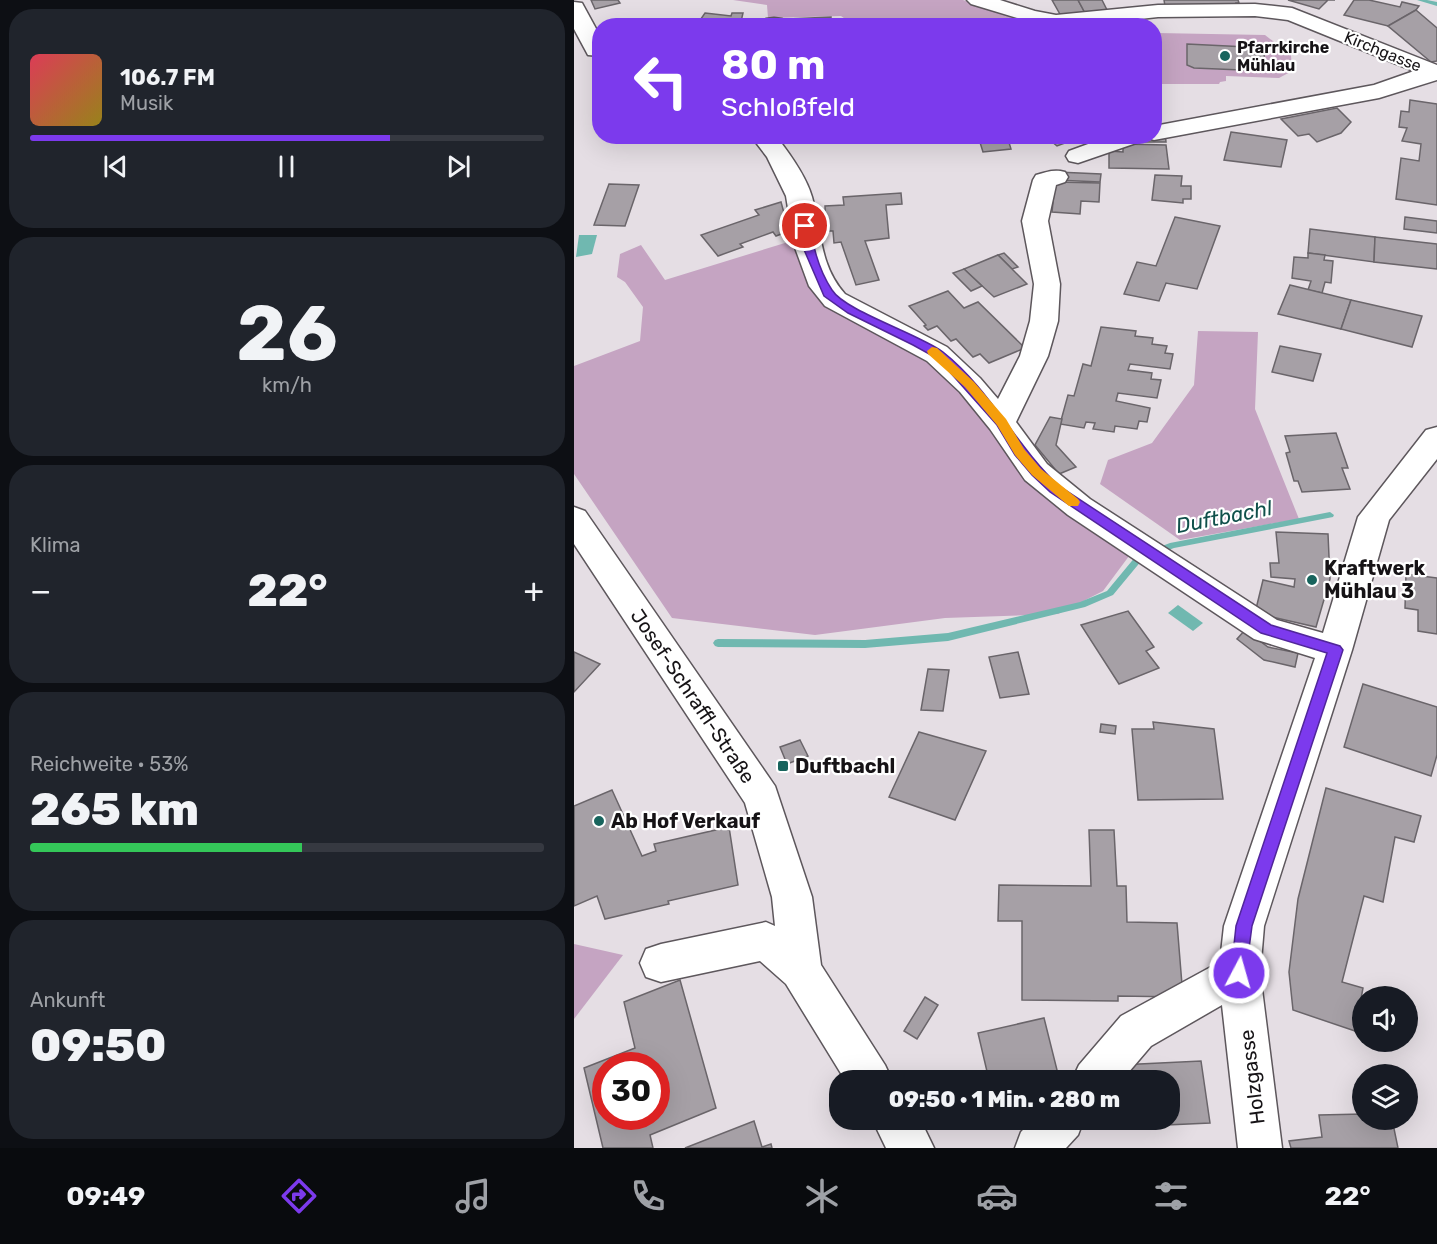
<!DOCTYPE html>
<html lang="de">
<head>
<meta charset="utf-8">
<style>
  :root { --surface:#171b24; --page:#20242c; --text:#f1f3f6; --muted:#9ea1a6; --line:#363941; --accent:#7c3aed }
  body { margin:0; font-family:Rubik,sans-serif; background:var(--page); color:var(--text); height:100vh; display:flex; flex-direction:column; font-size:22px; white-space:nowrap }
  * { box-sizing:border-box; margin:0 }
  p { font-size:20px; color:var(--muted) }
  .icon { flex:none; width:33px; height:33px; fill:none; stroke:currentColor; stroke-width:2; stroke-linecap:round; stroke-linejoin:round }
  .map { position:relative; flex:1; overflow:hidden }
  .side { display:flex; flex-direction:column; gap:9px; padding:9px; background:#0d0f14; width:574px }
  .side>* { flex:none }
  .guide { position:absolute; left:18px; top:18px; width:570px; height:126px; border-radius:24px; box-shadow:0 6px 24px #0002; background:#7c3aed; color:#fff; overflow:hidden }
  .fabs { position:absolute; left:778px; top:986px; display:grid; gap:12px }
  .fabs a { display:grid; place-items:center; width:66px; height:66px; border-radius:50%; background:var(--surface); box-shadow:0 6px 24px #0002; font-size:30px }
  .speed { position:absolute; left:18px; top:1052px; display:flex; gap:12px; font-size:30px; font-weight:700; text-align:center }
  .speed>* { display:grid; place-content:center; width:78px; height:78px; border-radius:50%; background:var(--surface); box-shadow:0 6px 24px #0002; line-height:1 }
  .speed .limit { border:9px solid #d22; background:#fff; color:#111 }
  .pin { position:absolute; display:grid; place-items:center; width:51px; height:51px; color:#fff; margin:-26px; border:3px solid #fff; border-radius:50%; box-shadow:0 2px 6px #0007 }
  .me { position:absolute; width:66px; margin:-33px; rotate:6deg; stroke-linejoin:round; filter:drop-shadow(0 0 4px #0008) }
  .turn { display:flex; align-items:center; gap:21px; height:126px; padding:0 30px; font-size:27px }
  .turn .icon { width:78px; height:78px; stroke-width:2.5 }
  .turn b { display:block; font-size:42px; line-height:51px }
  .big { font-size:45px; font-weight:800; line-height:1.1 }
  .side .card { flex:1; display:flex; flex-direction:column; justify-content:center; gap:9px; min-width:0; padding:0 21px; border-radius:24px; background:var(--page) }
  .side .dial { align-items:center; gap:0 }
  .dial b { font-size:78px; line-height:1 }
  .song { display:flex; align-items:center; gap:18px }
  .cover { width:72px; height:72px; border-radius:9px; background:linear-gradient(135deg,hsl(350 70% 55%),hsl(50 70% 35%)) }
  .played { height:6px; border-radius:3px; background:linear-gradient(90deg,var(--accent) 70%,var(--line) 70%) }
  .keys { display:flex; justify-content:space-around; direction:ltr }
  .heat { display:flex; justify-content:space-between; align-items:center; font-size:33px; direction:ltr }
  .charge { height:9px; border-radius:4px; background:linear-gradient(90deg,#34c759 53%,var(--line) 0) }
  .trip { position:absolute; left:255px; top:1070px; width:351px; height:60px; border-radius:24px; background:var(--surface); box-shadow:0 6px 24px #0002; font-weight:800; line-height:60px; text-align:center }
  .dock { display:flex; height:96px; justify-content:space-around; align-items:center; background:#090b0e; color:var(--muted) }
  .dock .icon { width:42px; height:42px }
  .dock .on { color:var(--accent) }
  .dock b { font-size:27px; color:var(--text) }
  main { display:flex; flex:1; min-height:0 }
  .map>svg:first-child { display:block }
  .green { fill:#c5a4c2 }
  .water { fill:#70b8b0 }
  .lines { fill:none; stroke-linecap:round; stroke-linejoin:round }
  .stream { fill:#70b8b0; fill-rule:evenodd }
  .building { fill:#a6a0a6; stroke:#6a656a; stroke-width:1.5; fill-rule:evenodd }
  .minor-casing { stroke:#5d575c; stroke-width:3 }
  .minor { fill:#fff; fill-rule:evenodd }
  .route { fill:#7c3aed; stroke:#51269a; stroke-width:1.5 }
  .slow { fill:#f59e0b }
  .poi-dot { fill:#18645d; stroke:#fff; stroke-width:2 }
  .labels { text-anchor:middle; stroke-width:4.5; stroke-linejoin:round; paint-order:stroke }
  .far-poi-label { font-size:16px; font-weight:bold; fill:#161316; stroke:#fff; text-anchor:start }
  .far-street-label { font-size:16px; fill:#161316; stroke:#fff }
  .poi-label { font-size:20px; font-weight:bold; fill:#161316; stroke:#fff; text-anchor:start }
  .street-label { font-size:20px; fill:#161316; stroke:#fff }
  .water-label { font-size:21px; font-style:italic; fill:#10504b; stroke:#fff }
</style>
</head>
<body>
<main>
<section class="side">
<div class="card">
<div class="song"><i class="cover"></i><div><b>106.7 FM</b><p>Musik</p></div></div>
<div class="played"></div>
<div class="keys"><svg class="icon" aria-label="previous" viewBox="0 0 24 24"><path d="M18 5L8 12l10 7zM5 5v14"/></svg><svg class="icon" aria-label="pause" viewBox="0 0 24 24"><path d="M8 5v14M16 5v14"/></svg><svg class="icon" aria-label="next" viewBox="0 0 24 24"><path d="M6 5l10 7-10 7zM19 5v14"/></svg></div>
</div>
<div class="card dial"><b>26</b><p>km/h</p></div>
<div class="card"><p>Klima</p>
<div class="heat"><a>−</a><b class="big">22°</b><a>+</a></div>
</div>
<div class="card"><p>Reichweite · 53%</p><b class="big">265 km</b><div class="charge"></div></div>
<div class="card"><p>Ankunft</p><b class="big">09:50</b></div>
</section>
<div class="map">
<svg width="863" height="1148" viewBox="0 0 863 1148">
  <rect width="100%" height="100%" fill="#e5dee4"/>
  <g class="green">
    <polygon points="159,0 389,0 453,22 435,26 280,25 267,16 194,18 193,5"/>
    <polygon points="583,33 691,35 717,55 718,71 705,78 652,76 652,81 646,82 645,84 585,84"/>
    <polygon points="224,239 244,289 348,351 561,548 529,591 484,614 371,618 241,635 98,618 0,474 0,366 66,341 69,307 51,282 43,277 46,254 67,245 91,280"/>
    <polygon points="624,331 684,332 681,409 725,519 606,540 526,484 534,460 578,443 620,385"/>
    <polygon points="0,944 49,955 0,1019"/>
  </g>
  <g class="water">
    <polygon points="5,235 23,235 18,254 2,257"/>
    <polygon points="604,605 629,623 619,631 594,613"/>
  </g>
  <g class="lines">
    <g class="stream">
      <polygon points="843,0 853,0 863,2 863,6"/>
      <polygon points="756,512 760,515 759,517 600,548 568,560 539,595 511,607 374,641 291,648 144,647 141,646 139,643 141,640 144,639 291,640 374,633 506,602 533,591 562,556 596,543"/>
    </g>
  </g>
  <g class="building">
    <polygon points="17,0 44,0 46,3 21,9"/>
    <polygon points="478,0 504,0 511,13 487,16"/>
    <polygon points="504,0 528,0 533,10 511,13"/>
    <polygon points="590,0 664,0 665,3 662,3 663,7 591,6"/>
    <polygon points="714,0 761,0 754,0 745,9"/>
    <polygon points="780,0 795,0 826,7 828,2 845,6 842,10 814,26 770,15"/>
    <polygon points="842,10 863,28 863,61 857,62 814,26"/>
    <polygon points="131,13 157,16 158,13 169,13 166,26 122,26"/>
    <polygon points="257,17 257,21 253,26 212,26 214,19"/>
    <polygon points="613,44 673,47 674,53 690,54 691,71 620,68 613,65"/>
    <polygon points="836,100 863,104 863,205 822,199 827,158 845,161 847,144 828,141 833,128 825,127 827,111 835,112"/>
    <polygon points="763,108 777,122 767,133 743,142 735,134 724,136 707,119"/>
    <polygon points="591,132 592,142 565,142 564,136 580,136"/>
    <polygon points="657,132 713,140 707,167 650,160"/>
    <polygon points="404,136 433,136 437,149 409,152"/>
    <polygon points="471,136 510,136 483,146"/>
    <polygon points="549,144 592,145 595,169 535,168 535,151 549,152"/>
    <polygon points="483,172 527,174 526,182 482,180"/>
    <polygon points="581,175 608,176 607,186 617,186 617,199 609,199 609,203 578,200"/>
    <polygon points="481,182 526,183 525,202 507,201 506,214 478,212"/>
    <polygon points="35,184 65,185 51,226 20,225"/>
    <polygon points="327,193 328,204 312,205 315,238 291,241 305,280 282,285 267,242 260,243 259,231 252,231 251,206 270,205 269,197"/>
    <polygon points="207,202 215,231 202,236 199,232 166,244 169,247 144,256 127,235 185,215 181,210"/>
    <polygon points="601,217 646,226 623,289 592,283 585,301 550,294 563,262 582,266"/>
    <polygon points="831,217 863,221 863,233 830,229"/>
    <polygon points="736,229 801,237 800,262 734,253"/>
    <polygon points="801,237 863,244 863,269 800,262"/>
    <polygon points="430,253 444,267 438,269 424,255"/>
    <polygon points="734,253 751,255 750,260 759,261 757,283 751,282 748,293 734,290 737,281 718,278 720,257 734,258"/>
    <polygon points="424,255 453,284 420,297 390,269"/>
    <polygon points="390,269 408,286 397,291 379,273"/>
    <polygon points="716,285 777,300 767,329 704,314"/>
    <polygon points="374,291 390,308 404,302 451,348 415,363 406,354 399,357 382,339 377,341 363,326 354,330 350,326 352,325 335,306"/>
    <polygon points="777,300 848,316 838,347 767,329"/>
    <polygon points="527,327 562,331 561,336 579,338 578,344 593,346 591,353 599,354 596,369 556,364 554,370 578,373 577,379 587,380 583,398 544,393 542,401 576,408 573,422 565,421 563,429 541,426 540,432 519,429 521,423 512,422 510,428 486,424 494,395 500,396 509,364 517,366"/>
    <polygon points="706,346 747,354 739,381 698,372"/>
    <polygon points="476,417 488,419 482,445 502,467 485,474 461,445"/>
    <polygon points="762,433 774,468 768,468 776,489 728,492 724,481 720,481 712,453 716,452 711,436"/>
    <polygon points="702,532 754,534 756,579 742,627 681,613 689,580 720,587 721,579 697,577 696,563 705,563"/>
    <polygon points="832,574 863,578 863,634 844,631 844,610 831,608"/>
    <polygon points="554,611 580,647 572,651 585,668 545,684 507,625"/>
    <polygon points="671,630 694,647 724,653 721,667 690,660 663,639"/>
    <polygon points="0,652 26,664 0,692"/>
    <polygon points="444,652 455,694 426,698 415,657"/>
    <polygon points="354,669 375,670 369,711 347,710"/>
    <polygon points="789,684 863,707 863,755 857,776 770,747"/>
    <polygon points="579,722 640,729 649,799 564,800 558,729 580,729"/>
    <polygon points="527,724 542,726 541,734 526,732"/>
    <polygon points="345,732 412,751 381,820 315,797"/>
    <polygon points="226,740 234,756 213,764 206,747"/>
    <polygon points="752,788 847,816 840,842 821,837 809,902 790,896 768,982 789,988 781,1031 719,1010 715,972 724,899"/>
    <polygon points="38,790 68,856 82,851 80,844 155,827 164,885 94,901 95,904 31,919 23,896 0,906 0,806"/>
    <polygon points="515,830 540,830 543,886 552,886 553,922 603,923 609,997 544,996 544,1001 448,1000 448,921 424,921 425,885 517,886"/>
    <path d="M106,980L142,1108L76,1135L79,1148H29L10,1068L61,1048L50,1002ZM32,1065H82V1116H32Z"/>
    <polygon points="351,997 364,1005 343,1039 330,1031"/>
    <polygon points="470,1018 485,1078 415,1080 404,1033"/>
    <polygon points="627,1061 636,1123 548,1127 511,1123 514,1119 596,1119 596,1080 545,1080 545,1065"/>
    <polygon points="789,1114 789,1119 818,1119 824,1148 717,1148 715,1141 748,1137 745,1115"/>
    <polygon points="180,1121 188,1147 197,1144 198,1148 111,1148"/>
  </g>
  <g class="lines">
    <g class="minor-casing">
      <g id="minor">
        <polygon points="393,0 426,0 461,11 482,15 584,5 681,4 718,8 863,65 863,80 805,98 580,140 571,137 568,141 504,163 495,161 492,156 495,151 536,136 580,136 580,126 800,85 840,71 714,20 681,16 584,17 502,26 470,26 397,4"/>
        <polygon points="0,2 8,3 26,36 26,56 14,55 0,29"/>
        <polygon points="200,18 208,19 210,26 187,26 192,19"/>
        <path d="M177,136H202C216,154 232,176 238,197C248,232 245,265 271,294L373,347L406,378L424,399L446,356L456,321L460,284L448,221L459,180L462,175C473,172 480,169 491,172L494,177L491,182L482,185L474,221L486,284L484,321L474,356L442,422L473,464L516,499L703,620L749,633L784,517L852,430L863,427V459L815,520L778,650L690,926L686,973L708,1148H664L648,1005L577,1046L548,1080H498L505,1065L547,1016L646,962L650,926L741,658L680,639L494,515L451,480L416,429L386,392L353,361L251,306L235,286L220,245L212,196L193,157Z"/>
        <polygon points="0,507 11,511 201,786 238,897 247,965 311,1065 318,1080 271,1080 212,984 186,961 87,982 72,977 66,963 72,949 87,944 192,922 201,926 198,897 171,803 0,544"/>
        <polygon points="298,1119 346,1119 360,1148 312,1148"/>
        <polygon points="459,1119 510,1119 504,1135 492,1148 441,1148 447,1132"/>
      </g>
    </g>
    <use href="#minor" class="minor"/>
  </g>
  <path class="route" d="M231,223L236,226C239,247 246,272 258,290C271,311 345,334 369,352C416,389 442,446 485,486L697,625L766,646L769,650L678,926L671,979L665,981L659,979L657,973L662,926L753,653L687,633L476,492L458,475L441,455L423,425L374,370L359,356L339,345L274,313L250,296L228,245L225,226Z"/>
  <polygon class="slow" points="358,347 363,348 400,382 432,419 450,449 467,469 504,499 506,502 504,506 495,506 458,475 441,455 423,425 391,387 354,354 353,351"/>
  <g class="poi-dot">
    <circle cx="651" cy="56" r="6"/>
    <circle cx="738" cy="580" r="6"/>
    <rect x="203" y="760" width="12" height="12" rx="3"/>
    <circle cx="25" cy="821" r="6"/>
  </g>
  <g class="labels">
    <g class="far-poi-label">
      <text x="663" y="53">Pfarrkirche<tspan x="663" dy="18">Mühlau</tspan></text>
    </g>
    <g class="far-street-label">
      <text transform="translate(809 51) rotate(22)" y="6">Kirchgasse</text>
    </g>
    <g class="poi-label">
      <text x="750" y="575">Kraftwerk<tspan x="750" dy="23">Mühlau 3</tspan></text>
      <text x="221" y="773">Duftbachl</text>
      <text x="37" y="828">Ab Hof Verkauf</text>
    </g>
    <g class="street-label">
      <text transform="translate(119 696) rotate(56)" y="7">Josef-Schraffl-Straße</text>
      <text transform="translate(678 1077) rotate(-97)" y="7">Holzgasse</text>
    </g>
    <g class="water-label">
      <text transform="translate(650 517) rotate(-11)" y="7">Duftbachl</text>
    </g>
  </g>
</svg>
<div class="fabs">
<a><svg class="icon" aria-label="sound" viewBox="0 0 24 24"><path d="M4 9h4l5-4v14l-5-4H4zM17 9q2 3 0 6"/></svg></a>
<a><svg class="icon" aria-label="layers" viewBox="0 0 24 24"><path d="M12 4l9 5-9 5-9-5zM3 14l9 5 9-5"/></svg></a>
</div>
<div class="speed"><div class="limit">30</div></div>
<div class="pin" style="left:231px;top:226px;background:#d93025"><svg class="icon" aria-label="arrive" viewBox="0 0 24 24"><path d="M6 21V4h12l-3 4 3 4H6"/></svg></div>
<svg class="me" style="left:665px;top:973px" viewBox="-20 -20 40 40"><circle r="17" fill="#7c3aed" stroke="#fff" stroke-width="3"/><path d="M0-11L8 9 0 5-8 9z" fill="#fff"/></svg>
<div class="trip">09:50 · 1 Min. · 280 m</div>
<div class="guide">
<div class="turn"><svg class="icon" aria-label="left" viewBox="0 0 24 24"><path d="M17 20v-9H6M10 6l-5 5 5 5"/></svg><div><b>80 m</b>Schloßfeld</div></div>
</div>
</div>
</main>
<nav class="dock">
<b>09:49</b>
<svg class="icon on" aria-label="directions" viewBox="0 0 24 24"><path d="M12 3l9 9-9 9-9-9zM9 14v-3h6M13 9l2 2-2 2"/></svg>
<svg class="icon" aria-label="music" viewBox="0 0 24 24"><path d="M9 18V5l10-2v13"/><circle cx="6" cy="18" r="3"/><circle cx="16" cy="16" r="3"/></svg>
<svg class="icon" aria-label="phone" viewBox="0 0 24 24"><path d="M5 4h4l2 5-3 2q2 4 5 5l2-3 5 2v4C11 20 4 13 5 4z"/></svg>
<svg class="icon" aria-label="climate" viewBox="0 0 24 24"><path d="M12 3v18M4 7l16 10M4 17L20 7"/></svg>
<svg class="icon" aria-label="car" viewBox="0 0 24 24"><path d="M5 17H2v-5l4-1 3-4h7l3 4 3 1v5h-3M9 17h6M6 11h13"/><circle cx="7" cy="17" r="2"/><circle cx="17" cy="17" r="2"/></svg>
<svg class="icon" aria-label="filters" viewBox="0 0 24 24"><path d="M4 7h16M4 17h16"/><circle cx="9" cy="7" r="2"/><circle cx="15" cy="17" r="2"/></svg>
<b>22°</b>
</nav>
</body>
</html>
